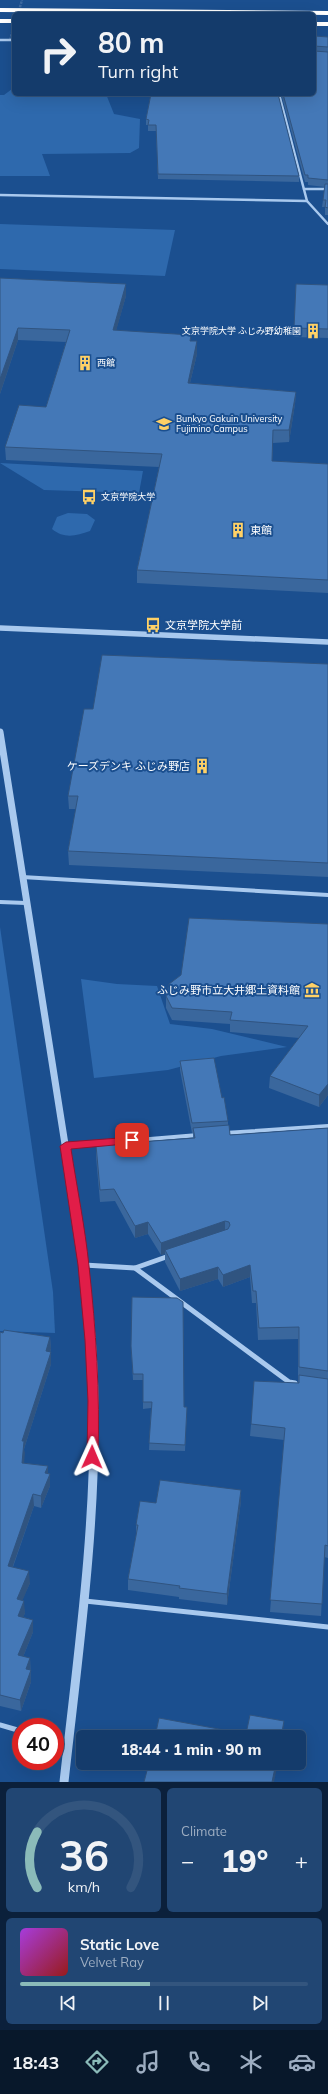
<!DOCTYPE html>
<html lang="en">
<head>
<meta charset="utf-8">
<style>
  :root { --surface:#143b6b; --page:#214673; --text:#f1f3f6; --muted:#9dadc1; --line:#33557e; --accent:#8bbbb9 }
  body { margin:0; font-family:Mulish,"Noto Sans JP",sans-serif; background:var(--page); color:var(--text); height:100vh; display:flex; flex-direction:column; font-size:15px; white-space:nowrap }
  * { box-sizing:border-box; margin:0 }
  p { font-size:13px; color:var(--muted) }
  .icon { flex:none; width:22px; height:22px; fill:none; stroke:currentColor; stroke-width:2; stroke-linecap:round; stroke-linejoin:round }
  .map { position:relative; height:1782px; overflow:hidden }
  .panel { display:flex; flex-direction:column; gap:6px; padding:6px; background:#0b203b; flex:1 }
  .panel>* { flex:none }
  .hud { position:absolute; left:12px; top:12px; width:304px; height:84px; border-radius:6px; box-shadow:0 4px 16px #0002,0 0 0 1px var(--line); background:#143b6b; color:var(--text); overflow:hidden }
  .speed { position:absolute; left:12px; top:1718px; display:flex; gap:8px; font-size:20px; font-weight:700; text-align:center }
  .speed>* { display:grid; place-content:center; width:52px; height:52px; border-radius:50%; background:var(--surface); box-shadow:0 4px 16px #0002,0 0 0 1px var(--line); line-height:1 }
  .speed .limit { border:6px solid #d22; background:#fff; color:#111 }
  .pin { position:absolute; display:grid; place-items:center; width:34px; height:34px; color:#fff; margin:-17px; border-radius:8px; box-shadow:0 2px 6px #0006 }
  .me { position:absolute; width:44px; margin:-22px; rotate:1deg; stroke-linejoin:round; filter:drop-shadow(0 0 3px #0008) }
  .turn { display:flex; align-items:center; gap:14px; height:84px; padding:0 20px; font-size:18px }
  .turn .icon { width:52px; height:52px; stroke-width:2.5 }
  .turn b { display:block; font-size:28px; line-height:34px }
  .big { font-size:30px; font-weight:800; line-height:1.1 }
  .panel .tile { flex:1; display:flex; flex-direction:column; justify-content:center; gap:6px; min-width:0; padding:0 14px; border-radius:6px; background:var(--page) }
  .panel .dial { align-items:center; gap:0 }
  .dial svg { height:104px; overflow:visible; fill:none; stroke:var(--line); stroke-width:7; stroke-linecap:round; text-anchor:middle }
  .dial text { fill:var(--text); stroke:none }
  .song { display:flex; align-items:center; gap:12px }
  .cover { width:48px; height:48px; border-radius:6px; background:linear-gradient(135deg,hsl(280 70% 55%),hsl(0 70% 35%)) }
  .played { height:4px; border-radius:2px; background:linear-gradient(90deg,var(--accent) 45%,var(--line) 45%) }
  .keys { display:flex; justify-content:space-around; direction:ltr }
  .heat { display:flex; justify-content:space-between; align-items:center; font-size:22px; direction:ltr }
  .panel .tiles { flex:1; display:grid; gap:6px; grid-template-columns:1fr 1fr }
  .tile:last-child { grid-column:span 2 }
  .trip { position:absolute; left:76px; top:1730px; width:230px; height:40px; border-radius:6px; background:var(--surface); box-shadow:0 4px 16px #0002,0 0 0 1px var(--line); font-weight:800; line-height:40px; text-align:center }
  .menu { display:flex; height:64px; justify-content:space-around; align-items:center; background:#08182b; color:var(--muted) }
  .menu .icon { width:28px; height:28px }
  .menu .selected { color:var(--accent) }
  .menu b { font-size:18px; color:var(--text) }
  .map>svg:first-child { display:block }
  .green { fill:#2e69ad }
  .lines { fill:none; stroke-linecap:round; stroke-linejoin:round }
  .minor-tunnel { stroke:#3d69a0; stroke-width:2.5; stroke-dasharray:2.5 1; stroke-linecap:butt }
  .minor-far2 { stroke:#a9c9ee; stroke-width:2.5 }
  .minor-far1 { stroke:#a9c9ee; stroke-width:4 }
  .minor { stroke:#a9c9ee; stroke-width:5 }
  .tertiary-far2 { stroke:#a9c9ee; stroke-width:5.5 }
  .tertiary-far1 { stroke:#a9c9ee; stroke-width:7 }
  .tertiary { stroke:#a9c9ee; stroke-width:9 }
  .motorway { fill:#fff; fill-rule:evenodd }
  .wall { fill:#3a679d }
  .shaded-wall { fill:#305480 }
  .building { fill:#4478b7; stroke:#305480 }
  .route { fill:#e11d48; stroke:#92132f }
  .labels { text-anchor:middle; stroke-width:4; stroke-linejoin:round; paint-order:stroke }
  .far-poi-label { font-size:9px; fill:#fff; stroke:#1b4f8f; text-anchor:start }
  .poi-label { font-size:11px; fill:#fff; stroke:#1b4f8f; text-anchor:start }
</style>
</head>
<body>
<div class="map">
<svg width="328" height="1782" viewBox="0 0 328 1782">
  <rect width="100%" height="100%" fill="#1b4f8f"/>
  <g class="green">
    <polygon points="12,89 14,89 14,94 106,94 114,114 140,119 139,148 130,153 42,154 50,176 0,176 0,95 4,95"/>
    <polygon points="0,224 175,230 165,276 0,269"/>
    <polygon points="0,463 143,471 139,493 44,490"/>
    <path d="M68,513L87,514L95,520L90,531C76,536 64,539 52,529L57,517Z"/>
    <polygon points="0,927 53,1292 55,1333 0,1331"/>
    <polygon points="81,979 117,984 157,986 170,1024 212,1029 287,1047 221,1056 168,1070 94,1078"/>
  </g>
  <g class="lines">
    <g class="minor-tunnel">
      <polyline points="18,14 22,0"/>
      <polyline points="10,40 14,26"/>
    </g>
    <g class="minor-far2">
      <polyline points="0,40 14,40"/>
      <polyline points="279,94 307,201 328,224"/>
      <polyline points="304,189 328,189"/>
      <polyline points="0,195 307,201"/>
    </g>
    <g class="minor-far1">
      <polyline points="22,877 328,895"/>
      <polyline points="0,902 26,903"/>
      <polyline points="225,1133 328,1126"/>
      <polyline points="66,1146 198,1135"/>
    </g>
    <g class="minor">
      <polyline points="84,1265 135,1268 289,1382 295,1383"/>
      <polyline points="135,1268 169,1256"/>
      <polyline points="85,1601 328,1627"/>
      <polyline points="0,1725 21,1731"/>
      <polyline points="55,1740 67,1744"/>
    </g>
    <polyline class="tertiary-far2" points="0,628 328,642"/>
    <polyline class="tertiary-far1" points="0,732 67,1157"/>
    <path class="tertiary" d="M64,1782C78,1655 96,1528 94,1401C93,1318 80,1237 67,1156"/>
    <g class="motorway">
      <polygon points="0,8 328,11 328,15 0,12"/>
      <rect x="0" y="19" width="14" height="4"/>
      <rect x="314" y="22" width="14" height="4"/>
    </g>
  </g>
  <g class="wall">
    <polygon points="314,36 328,37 328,215 325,215 325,207 322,207 323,200 325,187 308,185 308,182 305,182 281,94 314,94"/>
    <polygon points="151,94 299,176 299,182 158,179 156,131 148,131 148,125 146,125 146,119"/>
    <polygon points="0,278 126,296 116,330 191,341 197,354 190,383 296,392 295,404 289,442 273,443 272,461 328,464 328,593 137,583 137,570 159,467 6,460 5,447 46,407 66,342 18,340 0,394"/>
    <polygon points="296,284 328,285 328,338 294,337"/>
    <polygon points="328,664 328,877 69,865 68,851 76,809 69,809 68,796 93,709"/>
    <polygon points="328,924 328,1095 319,1107 269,1088 270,1076 299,1038 230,1032 230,1024 172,1020 166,1008 166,996"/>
    <polygon points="180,1061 222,1098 228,1121 228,1125 230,1135 328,1128 328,1558 324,1557 321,1616 270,1612 284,1440 250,1436 251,1424 298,1383 298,1339 258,1340 256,1303 252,1303 250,1277 223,1287 218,1279 180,1291 165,1262 165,1254 161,1255 148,1234 135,1238 115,1201 100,1202 96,1157 96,1145 193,1138 193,1133 192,1133 180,1070"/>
    <polygon points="0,1332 50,1337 51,1349 50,1352 51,1364 24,1449 24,1463 48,1466 48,1473 50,1474 50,1486 41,1508 34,1506 13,1567 30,1583 22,1600 25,1613 23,1617 33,1620 33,1632 23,1657 30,1658 31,1682 21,1711 0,1706"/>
    <polygon points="131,1346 184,1407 187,1407 185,1451 149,1450 151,1408 143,1409 143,1380 133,1380"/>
    <polygon points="241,1490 241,1501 227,1605 179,1599 179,1597 128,1590 128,1579 136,1536 136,1525"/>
  </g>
  <g class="shaded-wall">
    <polygon points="126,284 126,296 113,342 113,330"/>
    <polygon points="18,328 18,340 0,394 0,379"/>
    <polygon points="197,341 197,354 187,395 188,383"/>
    <polygon points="296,392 295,404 289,442 289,430"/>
    <polygon points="328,1084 328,1095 319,1107 319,1095"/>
    <polygon points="225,1221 225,1233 165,1250 165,1254 161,1255 161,1243"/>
    <polygon points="148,1222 148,1234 135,1238 135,1226"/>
    <polygon points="250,1265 250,1277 223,1287 223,1275"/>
    <polygon points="218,1267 218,1279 180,1291 180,1279"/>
    <polygon points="50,1337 51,1349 47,1363 46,1351"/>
    <polygon points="51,1352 51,1364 24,1449 25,1453 23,1475 22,1463 22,1441"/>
    <polygon points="48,1466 48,1478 50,1474 50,1486 41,1508 41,1496 45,1473"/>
    <polygon points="241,1490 241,1501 227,1605 227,1594"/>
    <polygon points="33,1494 34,1506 9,1577 8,1566"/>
    <polygon points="29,1571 30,1583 18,1611 17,1599"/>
    <polygon points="24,1601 25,1613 19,1628 18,1616"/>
    <polygon points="33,1620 33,1632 19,1667 18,1655"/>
    <polygon points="30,1658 31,1682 21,1711 20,1700 26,1669"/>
    <polygon points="284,1721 283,1734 283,1737 281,1737"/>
    <polygon points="276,1763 278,1763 274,1782 272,1782"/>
  </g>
  <g class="building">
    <polygon points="314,36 328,37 328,47 314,46"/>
    <polygon points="314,51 328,52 328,180 308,178 308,175 305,175 283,94 314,94"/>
    <polygon points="151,94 278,94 299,176 158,174 156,125 148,125 149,120 146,119"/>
    <polygon points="325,184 328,184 328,208 325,207 326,200 323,200"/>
    <polygon points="0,278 126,284 113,330 191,335 190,341 197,341 188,383 296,392 289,430 273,430 272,461 328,464 328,580 137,570 162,454 5,447 19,405 46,407 70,330 18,328 0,379"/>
    <polygon points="296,284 328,285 328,329 294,328"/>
    <polygon points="102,655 328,664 328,863 68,851 78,796 68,796 84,709 93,709"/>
    <polygon points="189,918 328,924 328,1084 319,1095 270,1076 308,1026 230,1020 232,1012 172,1008 166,996 169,984 181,975"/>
    <polygon points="214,1058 222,1098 224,1097 228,1121 192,1123 180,1061"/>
    <polygon points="229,1125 230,1135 328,1128 328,1371 299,1367 299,1327 259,1328 256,1291 253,1291 250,1265 223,1275 218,1267 180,1279 165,1250 228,1229 230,1225 229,1222 225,1221 161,1243 148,1222 135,1226 114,1189 100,1190 96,1145 195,1138 193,1128"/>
    <polygon points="132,1297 177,1298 183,1302 184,1407 187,1407 185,1445 149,1443 152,1402 143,1402 143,1374 133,1374 131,1346"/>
    <polygon points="4,1330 50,1337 46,1351 51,1352 22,1441 24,1441 22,1463 48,1466 45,1473 50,1474 41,1496 33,1494 8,1566 29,1571 17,1599 24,1601 18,1616 33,1620 18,1655 30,1658 26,1669 31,1670 20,1700 0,1695 0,1332 3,1333"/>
    <polygon points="299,1375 328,1379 328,1546 325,1545 322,1604 270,1600 285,1428 251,1424 254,1381 299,1383"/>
    <polygon points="160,1480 241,1490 227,1594 179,1588 180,1586 128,1579 138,1525 136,1525 140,1501 156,1503"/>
    <polygon points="250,1715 284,1721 281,1737 155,1737 159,1718 246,1734"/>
    <polygon points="149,1763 276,1763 272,1782 144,1782"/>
  </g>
  <path class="route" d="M132,1137L138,1140L136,1143L71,1149C77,1188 85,1227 89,1266C96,1330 100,1393 98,1457L97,1461H88L87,1457L88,1401L85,1340L78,1265L60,1146L66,1142Z"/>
  <defs>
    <g id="building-bare" transform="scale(1.2)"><path d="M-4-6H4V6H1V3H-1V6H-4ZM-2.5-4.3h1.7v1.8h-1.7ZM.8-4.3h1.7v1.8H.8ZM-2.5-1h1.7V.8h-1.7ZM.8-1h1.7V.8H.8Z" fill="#ffd166" stroke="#1b4f8f" stroke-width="2.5" paint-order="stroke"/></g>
    <g id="university-bare" transform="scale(1.2)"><path d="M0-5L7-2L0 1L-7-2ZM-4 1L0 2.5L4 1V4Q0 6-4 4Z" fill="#ffd166" stroke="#1b4f8f" stroke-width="2.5" paint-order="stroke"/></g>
    <g id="bus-bare" transform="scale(1.2)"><path d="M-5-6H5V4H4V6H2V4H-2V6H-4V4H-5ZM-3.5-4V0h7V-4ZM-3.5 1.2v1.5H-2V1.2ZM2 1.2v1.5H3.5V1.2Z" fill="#ffd166" stroke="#1b4f8f" stroke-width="2.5" paint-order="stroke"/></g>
    <g id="museum-bare" transform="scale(1.2)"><path d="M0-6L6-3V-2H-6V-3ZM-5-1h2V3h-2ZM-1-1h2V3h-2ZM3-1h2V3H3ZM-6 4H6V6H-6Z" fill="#ffd166" stroke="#1b4f8f" stroke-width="2.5" paint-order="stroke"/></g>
  </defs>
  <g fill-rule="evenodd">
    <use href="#building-bare" x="313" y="331"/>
    <use href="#building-bare" x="85" y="363"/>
    <use href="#university-bare" x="164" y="424"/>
    <use href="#bus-bare" x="89" y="497"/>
    <use href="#building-bare" x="238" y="530"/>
    <use href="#bus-bare" x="153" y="625"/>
    <use href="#building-bare" x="202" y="766"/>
    <use href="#museum-bare" x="312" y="990"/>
  </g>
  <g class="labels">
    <g class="far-poi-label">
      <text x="301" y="334" text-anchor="end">文京学院大学 ふじみ野幼稚園</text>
      <text x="97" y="366">西館</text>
      <text x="176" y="422">Bunkyo Gakuin University<tspan x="176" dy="10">Fujimino Campus</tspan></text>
      <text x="101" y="500">文京学院大学</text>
    </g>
    <g class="poi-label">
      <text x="250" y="534">東館</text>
      <text x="165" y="629">文京学院大学前</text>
      <text x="190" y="770" text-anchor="end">ケーズデンキ ふじみ野店</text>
      <text x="300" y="994" text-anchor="end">ふじみ野市立大井郷土資料館</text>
    </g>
  </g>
</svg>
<div class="speed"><div class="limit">40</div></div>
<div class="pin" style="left:132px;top:1140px;background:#d93025"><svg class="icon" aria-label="arrive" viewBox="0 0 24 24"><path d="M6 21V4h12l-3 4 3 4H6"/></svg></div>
<svg class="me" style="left:92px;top:1457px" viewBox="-20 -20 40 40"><path d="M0-17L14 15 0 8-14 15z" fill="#e11d48" stroke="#fff" stroke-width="4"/></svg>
<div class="trip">18:44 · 1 min · 90 m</div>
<div class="hud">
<div class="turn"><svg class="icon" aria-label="right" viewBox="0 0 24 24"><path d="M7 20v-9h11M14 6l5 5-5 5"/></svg><div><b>80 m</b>Turn right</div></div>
</div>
</div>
<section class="panel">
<div class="tiles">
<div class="tile dial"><svg viewBox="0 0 100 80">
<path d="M14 69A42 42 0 1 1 86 69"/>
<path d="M14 69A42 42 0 0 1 14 26" stroke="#8bbbb9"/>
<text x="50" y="56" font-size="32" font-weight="700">36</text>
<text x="50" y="72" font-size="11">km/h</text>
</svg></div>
<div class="tile"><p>Climate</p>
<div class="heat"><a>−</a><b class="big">19°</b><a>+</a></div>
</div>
<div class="tile">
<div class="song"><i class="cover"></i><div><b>Static Love</b><p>Velvet Ray</p></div></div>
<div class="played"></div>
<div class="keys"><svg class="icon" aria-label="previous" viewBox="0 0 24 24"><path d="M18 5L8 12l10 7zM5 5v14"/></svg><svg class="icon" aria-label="pause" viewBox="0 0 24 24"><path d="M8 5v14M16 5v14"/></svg><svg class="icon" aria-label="next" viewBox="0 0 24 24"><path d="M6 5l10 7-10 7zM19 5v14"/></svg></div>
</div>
</div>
</section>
<nav class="menu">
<b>18:43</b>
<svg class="icon selected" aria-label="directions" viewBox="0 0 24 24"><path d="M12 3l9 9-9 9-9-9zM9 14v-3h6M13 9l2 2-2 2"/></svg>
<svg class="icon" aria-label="music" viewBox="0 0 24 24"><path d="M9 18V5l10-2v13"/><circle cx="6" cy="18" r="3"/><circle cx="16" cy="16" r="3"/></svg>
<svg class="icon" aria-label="phone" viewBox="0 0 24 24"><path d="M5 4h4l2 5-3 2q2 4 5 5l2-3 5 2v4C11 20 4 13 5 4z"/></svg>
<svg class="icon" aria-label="climate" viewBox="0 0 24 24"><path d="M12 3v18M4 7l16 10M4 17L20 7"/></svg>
<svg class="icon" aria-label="car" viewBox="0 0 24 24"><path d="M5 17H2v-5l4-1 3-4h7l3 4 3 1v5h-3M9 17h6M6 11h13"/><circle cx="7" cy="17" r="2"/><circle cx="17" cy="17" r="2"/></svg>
</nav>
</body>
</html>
